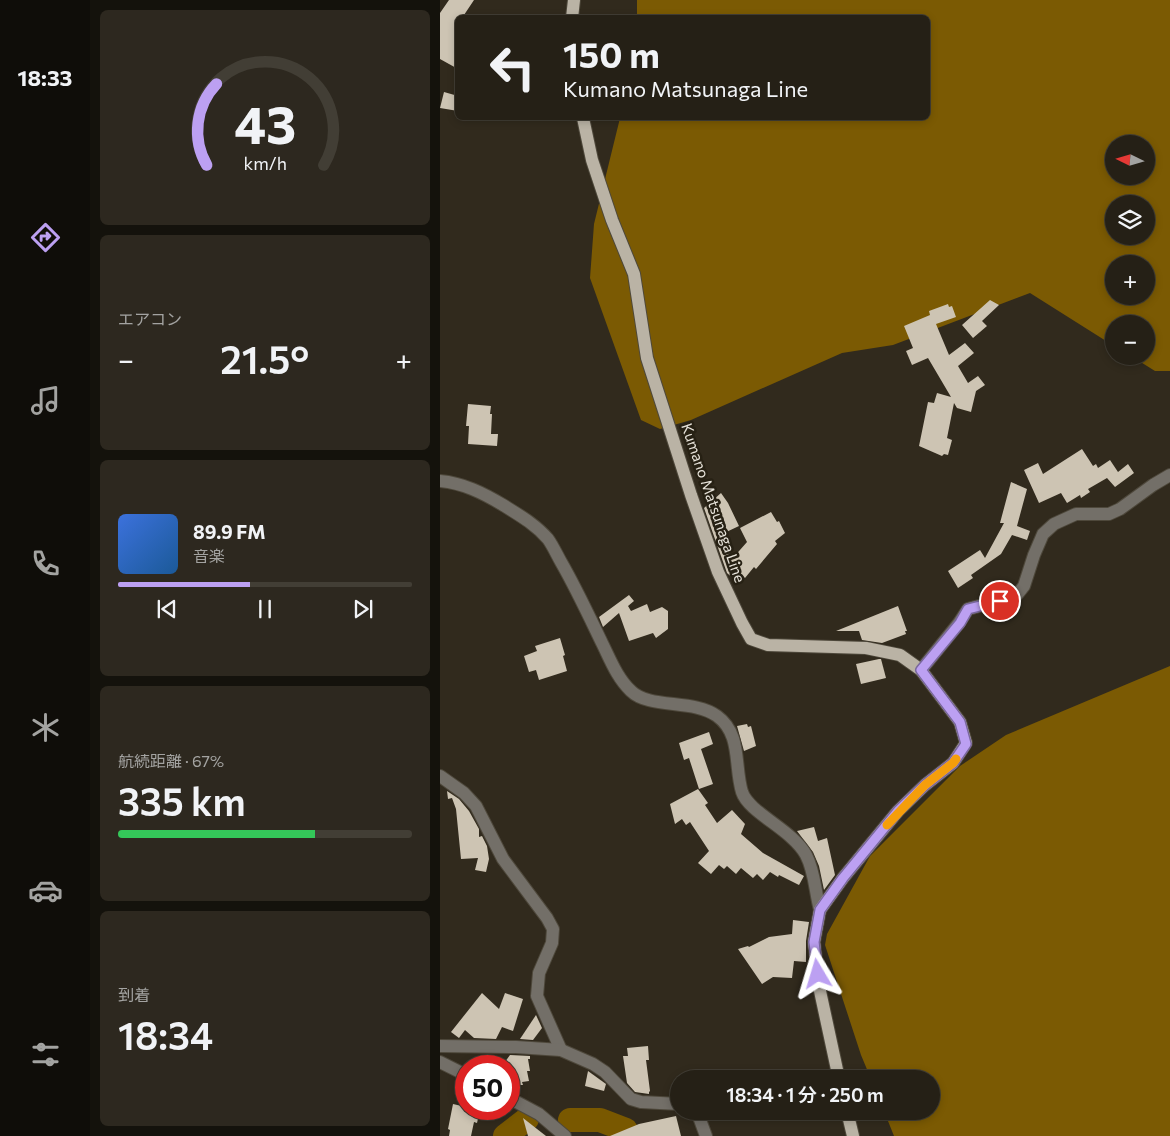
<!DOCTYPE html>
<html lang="ja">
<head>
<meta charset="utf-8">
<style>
  :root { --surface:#252016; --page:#2d281f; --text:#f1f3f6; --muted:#a3a3a1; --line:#423e35; --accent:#bca0f2 }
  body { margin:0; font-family:Commissioner,"Noto Sans JP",sans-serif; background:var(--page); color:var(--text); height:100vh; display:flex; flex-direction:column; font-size:19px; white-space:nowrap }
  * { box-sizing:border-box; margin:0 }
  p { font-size:16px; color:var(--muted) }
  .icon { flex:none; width:28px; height:28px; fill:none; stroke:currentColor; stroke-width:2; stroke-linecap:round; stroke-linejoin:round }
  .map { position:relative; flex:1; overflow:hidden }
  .drawer { display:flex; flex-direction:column; gap:10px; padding:10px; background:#14120c; width:350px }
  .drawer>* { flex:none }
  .top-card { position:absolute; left:15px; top:15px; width:475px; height:105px; border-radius:8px; box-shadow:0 2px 8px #0003,0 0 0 1px var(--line); background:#252016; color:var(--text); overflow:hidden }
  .needle { width:32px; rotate:275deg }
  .buttons { position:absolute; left:665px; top:135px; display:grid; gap:10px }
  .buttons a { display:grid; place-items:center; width:50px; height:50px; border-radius:50%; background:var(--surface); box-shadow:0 2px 8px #0003,0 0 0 1px var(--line); font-size:25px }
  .speed { position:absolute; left:15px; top:1055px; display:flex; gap:10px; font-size:25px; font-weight:700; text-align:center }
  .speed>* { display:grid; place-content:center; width:65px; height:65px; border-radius:50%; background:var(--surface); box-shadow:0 2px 8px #0003,0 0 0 1px var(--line); line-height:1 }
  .speed .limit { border:8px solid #d22; background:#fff; color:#111 }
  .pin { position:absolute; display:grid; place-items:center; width:42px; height:42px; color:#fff; margin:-21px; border:2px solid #fff; border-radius:50%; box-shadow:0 1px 5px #0007 }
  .me { position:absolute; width:55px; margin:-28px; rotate:353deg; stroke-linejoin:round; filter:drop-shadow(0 0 4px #0008) }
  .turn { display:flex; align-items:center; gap:18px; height:105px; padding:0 25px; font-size:22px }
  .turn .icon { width:65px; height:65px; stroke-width:2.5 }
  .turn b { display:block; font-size:35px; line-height:42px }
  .big { font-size:38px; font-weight:600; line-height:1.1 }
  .drawer .card { flex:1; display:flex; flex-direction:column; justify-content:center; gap:8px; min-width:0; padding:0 18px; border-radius:8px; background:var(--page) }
  .drawer .dial { align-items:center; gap:0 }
  .dial svg { height:130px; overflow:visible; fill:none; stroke:var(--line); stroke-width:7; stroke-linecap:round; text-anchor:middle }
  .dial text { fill:var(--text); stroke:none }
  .song { display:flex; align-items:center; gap:15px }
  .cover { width:60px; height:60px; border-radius:8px; background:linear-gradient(135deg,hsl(220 70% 55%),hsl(210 70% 35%)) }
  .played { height:5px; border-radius:2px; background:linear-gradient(90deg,var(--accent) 45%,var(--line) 45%) }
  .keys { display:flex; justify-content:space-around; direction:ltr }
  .heat { display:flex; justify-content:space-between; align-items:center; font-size:28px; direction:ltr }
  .charge { height:8px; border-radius:4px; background:linear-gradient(90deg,#34c759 67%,var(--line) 0) }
  .trip { position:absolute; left:230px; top:1070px; width:270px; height:50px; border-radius:25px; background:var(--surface); box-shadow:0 2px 8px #0003,0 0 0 1px var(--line); font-weight:600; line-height:50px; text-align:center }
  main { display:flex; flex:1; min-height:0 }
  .menu { display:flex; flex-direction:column; width:90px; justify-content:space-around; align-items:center; background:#0f0d09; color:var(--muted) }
  .menu .icon { width:35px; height:35px }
  .menu .current { color:var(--accent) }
  .menu b { font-size:22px; color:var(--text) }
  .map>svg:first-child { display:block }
  .forest { fill:#7b5a03; fill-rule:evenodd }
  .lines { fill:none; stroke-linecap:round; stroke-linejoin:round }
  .river { stroke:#795800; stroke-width:24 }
  .building { fill:#cdc4b3 }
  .minor-casing { stroke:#4e483b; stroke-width:14 }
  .major-casing { stroke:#4e483b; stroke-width:14 }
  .minor { stroke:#736f68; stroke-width:12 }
  .major { stroke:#bab3a5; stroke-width:12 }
  .route-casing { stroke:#7a689d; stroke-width:12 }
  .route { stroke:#bca0f2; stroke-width:9 }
  .slow { stroke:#f59e0b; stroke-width:9 }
  .labels { text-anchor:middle; stroke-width:5; stroke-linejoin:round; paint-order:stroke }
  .street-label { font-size:15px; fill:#e8e4db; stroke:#272114 }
</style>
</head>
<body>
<main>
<nav class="menu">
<b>18:33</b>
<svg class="icon current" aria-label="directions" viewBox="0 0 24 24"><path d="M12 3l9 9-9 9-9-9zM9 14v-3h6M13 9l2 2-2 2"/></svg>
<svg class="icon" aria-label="music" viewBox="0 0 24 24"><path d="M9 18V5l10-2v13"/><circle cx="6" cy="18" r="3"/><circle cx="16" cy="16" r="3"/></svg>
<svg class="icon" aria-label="phone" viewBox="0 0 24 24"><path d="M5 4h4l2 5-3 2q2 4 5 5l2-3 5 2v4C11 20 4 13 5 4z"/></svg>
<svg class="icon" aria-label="climate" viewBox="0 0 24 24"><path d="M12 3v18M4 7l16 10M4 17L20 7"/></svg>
<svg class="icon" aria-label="car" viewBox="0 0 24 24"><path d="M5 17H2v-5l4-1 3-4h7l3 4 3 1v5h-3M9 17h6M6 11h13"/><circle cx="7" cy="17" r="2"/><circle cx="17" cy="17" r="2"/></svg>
<svg class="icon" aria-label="filters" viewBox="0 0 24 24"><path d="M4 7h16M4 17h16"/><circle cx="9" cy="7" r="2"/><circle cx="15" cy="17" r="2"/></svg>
</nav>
<section class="drawer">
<div class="card dial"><svg viewBox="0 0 100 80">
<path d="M14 69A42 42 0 1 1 86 69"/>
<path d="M14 69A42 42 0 0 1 20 19" stroke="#bca0f2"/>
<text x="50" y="56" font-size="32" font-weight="700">43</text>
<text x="50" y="72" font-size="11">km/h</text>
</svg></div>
<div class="card"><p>エアコン</p>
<div class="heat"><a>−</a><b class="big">21.5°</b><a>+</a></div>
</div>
<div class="card">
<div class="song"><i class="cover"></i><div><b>89.9 FM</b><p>音楽</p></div></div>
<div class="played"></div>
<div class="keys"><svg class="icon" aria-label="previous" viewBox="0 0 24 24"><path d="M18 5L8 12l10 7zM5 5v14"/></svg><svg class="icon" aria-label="pause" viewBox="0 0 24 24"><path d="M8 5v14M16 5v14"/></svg><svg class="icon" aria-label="next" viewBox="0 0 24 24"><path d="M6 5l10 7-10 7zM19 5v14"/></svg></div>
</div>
<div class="card"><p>航続距離 · 67%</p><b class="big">335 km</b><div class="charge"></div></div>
<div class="card"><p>到着</p><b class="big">18:34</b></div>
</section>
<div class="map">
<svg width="730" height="1136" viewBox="0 0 730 1136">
  <rect width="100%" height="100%" fill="#312a1d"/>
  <g class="forest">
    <path d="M197,0H730V371H715L691,356H706V324H674V346L590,293L453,345L402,353L251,420L220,429L201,420L150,278L154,224L180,118H488V18L197,17ZM674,144H706V176H674ZM674,204H706V236H674ZM674,264H706V296H674Z"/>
    <polygon points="730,666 730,1136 454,1136 444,1111 491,1111 491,1079 431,1079 421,1055 385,945 387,934 430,856 520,766 566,735"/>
  </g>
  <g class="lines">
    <g class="river">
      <polyline points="130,1120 160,1120 186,1130 189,1136"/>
      <polyline points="65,1136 87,1119"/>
    </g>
  </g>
  <g class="building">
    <polygon points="9,0 34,0 22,18 18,18 18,69 0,59 0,13"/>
    <polygon points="4,92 18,96 18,111 0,108"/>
    <polygon points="550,300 559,305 542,321 547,326 533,338 522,325"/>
    <polygon points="508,304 509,307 512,306 516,317 496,324 509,355 525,343 534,353 518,366 528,383 538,376 545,385 536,391 531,412 517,408 514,403 507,438 512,440 508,455 504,454 502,456 479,446 488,402 494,403 497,393 511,397 488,358 472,365 466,351 473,348 464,326 490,315 489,311"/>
    <polygon points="28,404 51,406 50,414 52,414 51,434 58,434 57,446 28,444 29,426 26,426"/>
    <polygon points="642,449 653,466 656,464 658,468 670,460 678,472 688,464 694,473 675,487 667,478 648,489 650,492 641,498 640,495 627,503 621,493 599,503 584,470 598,463 603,474"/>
    <polygon points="571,482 587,489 577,526 590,531 587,540 572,535 561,554 531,575 533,578 518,588 508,571 540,550 545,558 564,523 560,523"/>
    <polygon points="281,493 288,503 299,526 280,535 292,559 307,542 300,528 331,512 337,522 339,521 345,533 335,541 337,544 316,569 314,567 305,578 301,574 295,580 287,573 264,508"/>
    <polygon points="189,595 194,601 188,606 191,611 207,604 210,612 222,607 228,611 228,629 216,638 213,633 189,641 179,613 163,627 159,617"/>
    <polygon points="458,606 467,631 465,631 466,634 442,643 422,640 419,631 396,631"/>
    <polygon points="120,638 125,655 123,656 127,671 99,680 96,670 89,672 84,656 97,651 95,646"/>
    <polygon points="439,659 441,659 446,678 421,684 416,664"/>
    <polygon points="307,724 308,727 311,726 316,746 304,751 297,726"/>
    <polygon points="269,732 273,744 261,749 273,784 259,789 249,758 244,760 239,743"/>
    <polygon points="258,789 268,803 265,805 277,823 292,810 305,824 301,834 323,853 364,876 359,885 339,875 338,877 330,872 323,880 317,874 313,878 301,868 296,874 287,866 284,869 279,865 271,874 258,863 269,851 250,822 246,825 242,819 235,824 230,804"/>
    <polygon points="7,791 19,799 29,811 39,829 39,837 42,836 47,846 49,859 46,872 35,870 38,858 21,859 16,809 12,798 8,799"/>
    <polygon points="374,827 378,841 387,838 395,875 384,890 379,866 373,852 357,831"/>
    <polygon points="353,920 369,922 366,941 366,962 354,961 352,978 333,977 322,984 298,949 308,946 309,947 329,937 352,934"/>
    <polygon points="42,993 59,1009 65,993 83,999 73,1031 62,1027 56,1039 34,1038 25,1030 19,1038 11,1032"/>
    <polygon points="96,1015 102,1028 93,1040 80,1039"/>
    <polygon points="208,1046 209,1060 206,1060 210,1091 209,1092 209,1094 195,1092 187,1083 183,1056 188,1056 187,1048"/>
    <polygon points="70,1055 90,1056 90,1059 88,1059 90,1071 87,1071 89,1081 82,1082 83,1085 69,1085 69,1066 62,1066"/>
    <polygon points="148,1071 166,1084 164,1091 145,1086"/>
    <polygon points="13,1104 26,1107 26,1109 40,1110 37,1123 34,1122 31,1136 9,1136 10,1130 8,1129"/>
    <polygon points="236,1116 241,1136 170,1136 199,1124"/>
    <polygon points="83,1118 106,1136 88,1136"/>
  </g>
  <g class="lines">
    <g class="minor-casing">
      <g id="minor">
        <path d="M0,481C23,483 43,493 63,505C79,515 95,524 108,539C113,546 117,555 121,562C136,588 149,616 162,643C170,659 177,678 191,691C209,709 254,699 277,716C302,734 294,766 302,792C309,813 353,830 366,855C375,872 375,892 380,910"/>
        <polyline points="481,670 519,623 528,609 576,596 584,586 594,555 603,534 614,524 636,514 669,514 680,509 713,485 730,475"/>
        <polyline points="0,776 24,793 36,806 63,859 107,918 113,929 112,943 99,973 97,996 121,1050"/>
        <polyline points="0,1046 76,1047 121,1050 153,1064 165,1072 191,1099 201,1102 239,1104"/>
        <polyline points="0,1062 26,1075"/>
        <polyline points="69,1098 99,1114 125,1136"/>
        <polyline points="254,1111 259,1117 266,1136"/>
      </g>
    </g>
    <g class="major-casing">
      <g id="major">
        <polyline points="132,18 134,0"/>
        <polyline points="143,118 152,160 172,220 194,274 207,358 251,495 278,572 302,623 311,639 328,645 426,648 460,655 481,670 520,722 526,743 513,763 485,785 458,811 403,878 380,910 374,942 380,991 399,1079"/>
        <polyline points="407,1111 413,1136"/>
      </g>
    </g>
    <use href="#minor" class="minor"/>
    <use href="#major" class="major"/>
  </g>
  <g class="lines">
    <g class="route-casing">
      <polyline id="route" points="378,974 374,942 380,910 403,878 458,811 485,785 513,763 526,744 520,722 481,670 520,623 528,609 560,601"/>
    </g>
    <use href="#route" class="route"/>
    <polyline class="slow" points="447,825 485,785 513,763 516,759"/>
  </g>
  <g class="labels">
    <g class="street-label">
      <text transform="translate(273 503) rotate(71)" y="5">Kumano Matsunaga Line</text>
    </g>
  </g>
</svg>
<div class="buttons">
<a><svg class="needle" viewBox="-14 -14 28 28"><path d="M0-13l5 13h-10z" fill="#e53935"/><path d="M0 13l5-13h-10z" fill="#a3a3a1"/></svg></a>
<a><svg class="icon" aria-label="layers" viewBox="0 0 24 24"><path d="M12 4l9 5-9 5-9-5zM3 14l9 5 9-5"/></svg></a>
<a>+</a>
<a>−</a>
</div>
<div class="speed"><div class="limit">50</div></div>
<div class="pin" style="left:560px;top:601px;background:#d93025"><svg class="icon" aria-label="arrive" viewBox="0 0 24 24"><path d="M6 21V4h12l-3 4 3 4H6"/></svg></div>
<svg class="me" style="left:378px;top:974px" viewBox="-20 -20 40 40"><path d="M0-17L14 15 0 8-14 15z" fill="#bca0f2" stroke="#fff" stroke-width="4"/></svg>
<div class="trip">18:34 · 1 分 · 250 m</div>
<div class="top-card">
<div class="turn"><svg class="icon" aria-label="left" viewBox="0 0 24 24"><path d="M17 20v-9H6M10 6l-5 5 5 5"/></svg><div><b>150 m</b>Kumano Matsunaga Line</div></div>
</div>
</div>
</main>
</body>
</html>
